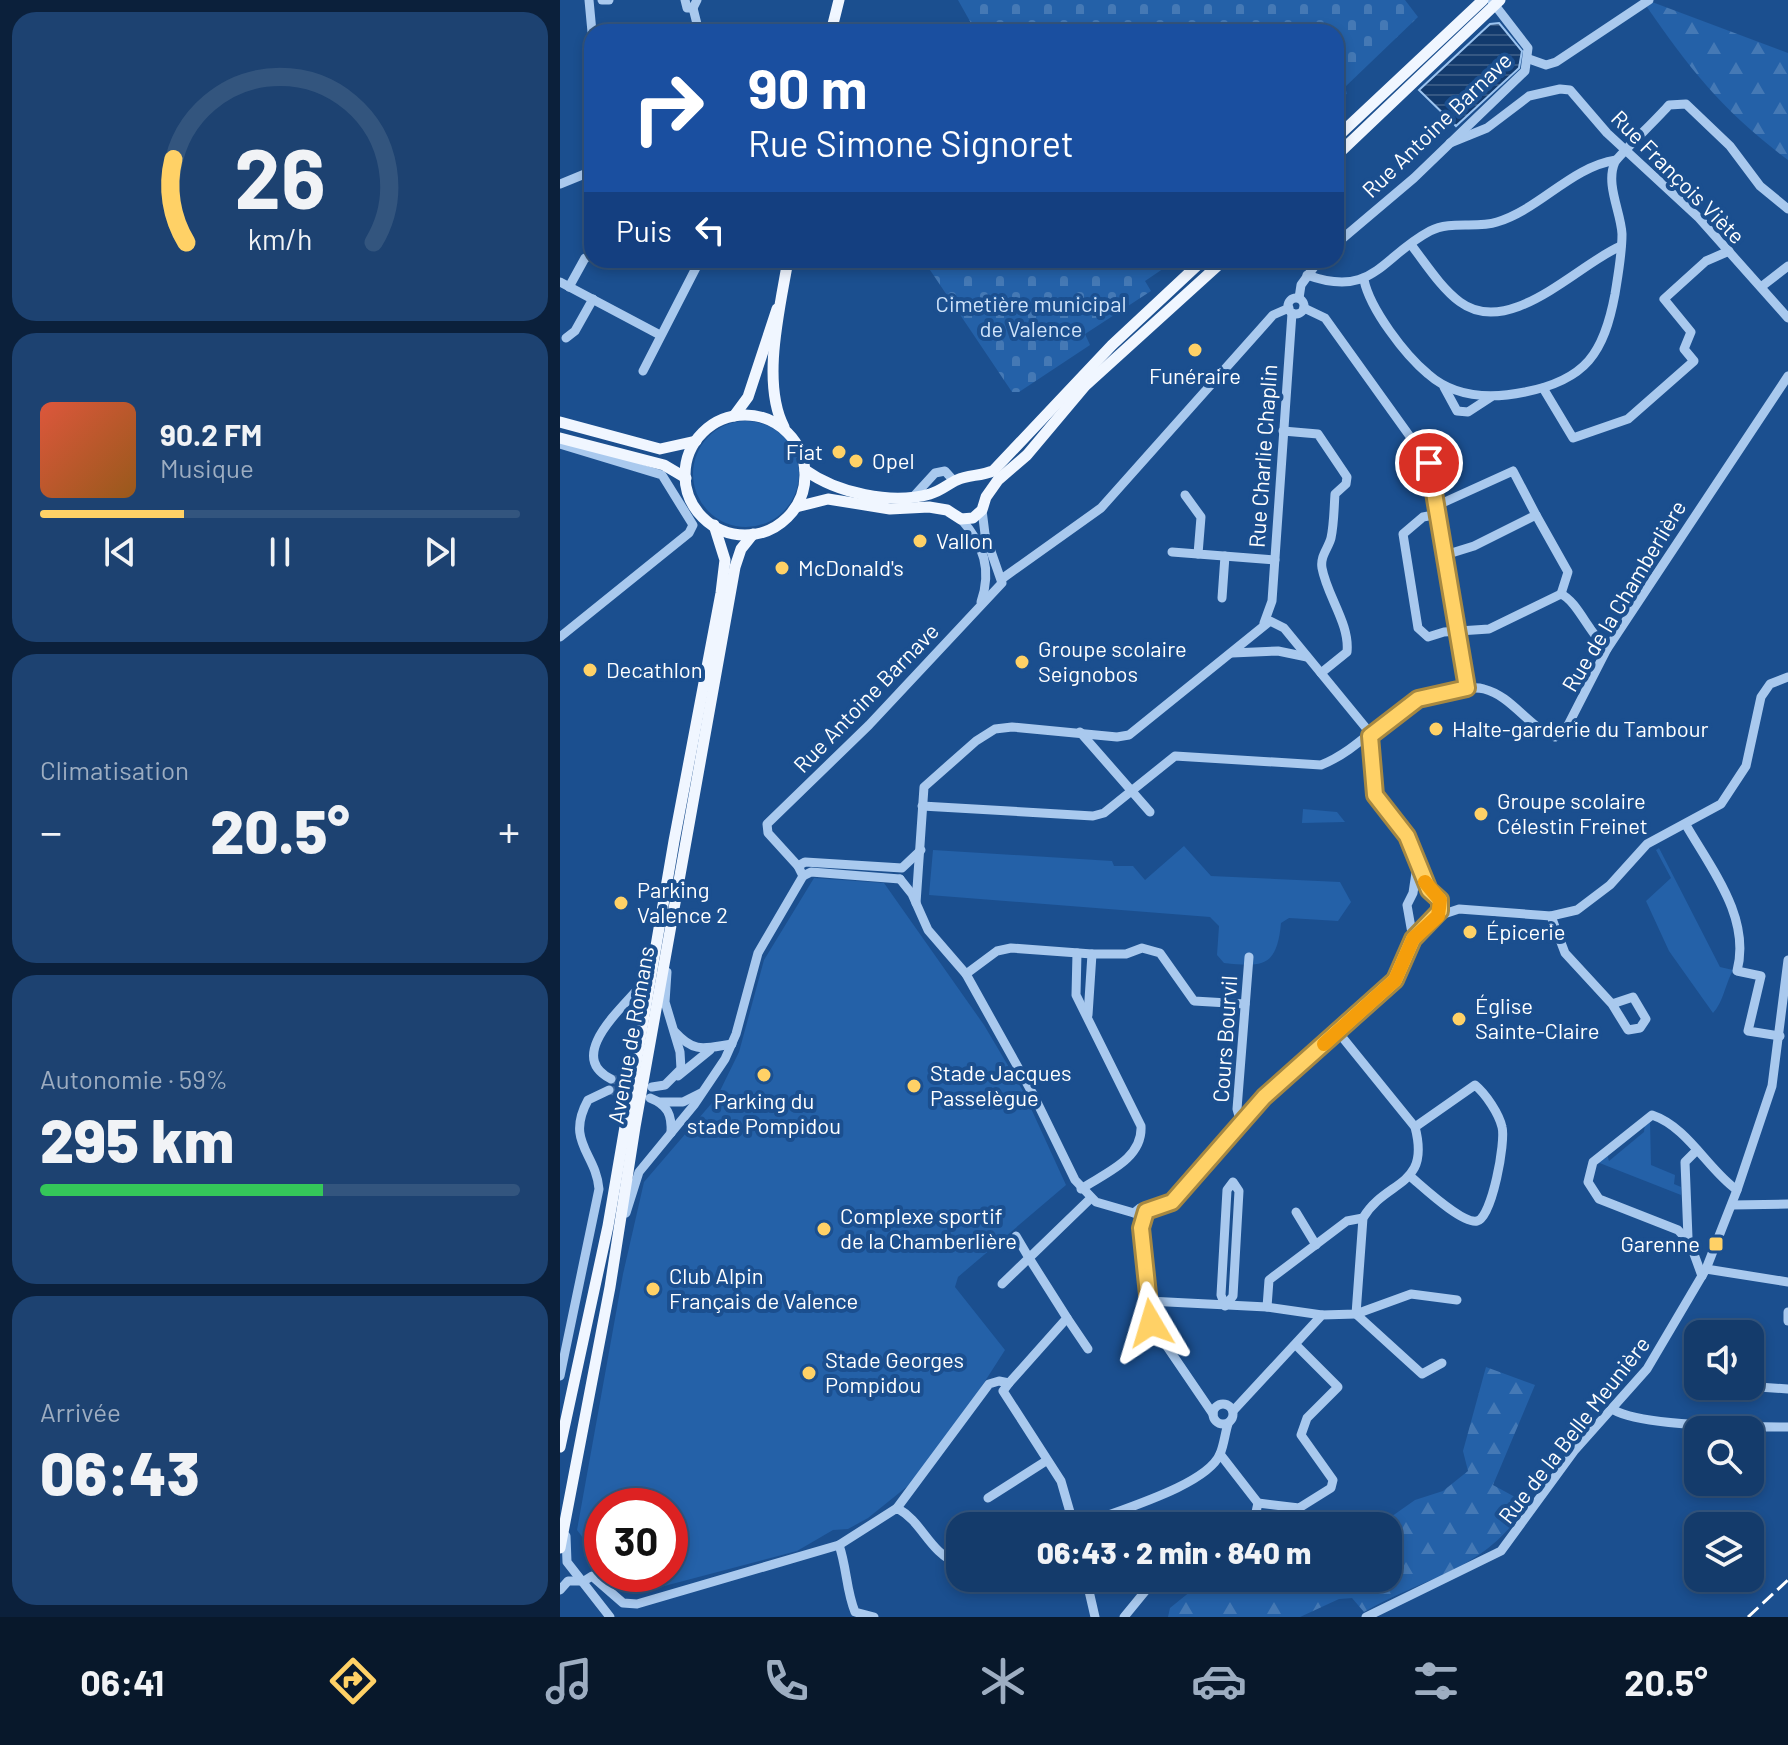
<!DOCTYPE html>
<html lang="fr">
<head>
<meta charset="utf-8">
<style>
  :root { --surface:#143b6b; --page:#1d4271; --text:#f1f3f6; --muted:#9dadc1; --line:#33557e; --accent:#ffd166 }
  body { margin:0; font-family:Barlow,sans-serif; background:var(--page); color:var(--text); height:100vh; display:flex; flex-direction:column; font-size:30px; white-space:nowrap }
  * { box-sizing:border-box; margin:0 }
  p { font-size:26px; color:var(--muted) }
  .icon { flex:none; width:44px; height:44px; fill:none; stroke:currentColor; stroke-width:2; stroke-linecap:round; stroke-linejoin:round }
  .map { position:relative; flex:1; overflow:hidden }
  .side { display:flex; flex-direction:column; gap:12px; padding:12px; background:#0b203b; width:560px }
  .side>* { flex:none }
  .top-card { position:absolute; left:24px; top:24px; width:760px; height:244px; border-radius:24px; box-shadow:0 4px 12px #0003,0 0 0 2px var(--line); background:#1a4fa0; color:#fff; overflow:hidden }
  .controls { position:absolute; left:1124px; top:1320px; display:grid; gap:16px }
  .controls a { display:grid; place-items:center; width:80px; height:80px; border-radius:16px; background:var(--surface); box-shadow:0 4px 12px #0003,0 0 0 2px var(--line); font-size:40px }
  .speed { position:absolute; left:24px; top:1488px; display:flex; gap:16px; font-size:40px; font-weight:700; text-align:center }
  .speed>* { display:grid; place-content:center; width:104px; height:104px; border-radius:50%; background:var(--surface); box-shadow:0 4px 12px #0003,0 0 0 2px var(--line); line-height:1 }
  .speed .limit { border:12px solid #d22; background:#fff; color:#111 }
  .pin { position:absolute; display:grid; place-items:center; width:68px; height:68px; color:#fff; margin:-34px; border:4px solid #fff; border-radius:50%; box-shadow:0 2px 8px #0007 }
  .me { position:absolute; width:88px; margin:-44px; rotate:353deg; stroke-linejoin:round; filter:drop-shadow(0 0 6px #0008) }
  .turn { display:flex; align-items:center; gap:28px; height:168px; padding:0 32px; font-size:36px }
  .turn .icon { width:104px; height:104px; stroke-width:2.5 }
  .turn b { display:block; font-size:56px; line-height:68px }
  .then { display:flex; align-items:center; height:76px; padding:0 32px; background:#0003; gap:16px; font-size:30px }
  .big { font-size:60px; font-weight:800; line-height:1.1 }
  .side .widget { flex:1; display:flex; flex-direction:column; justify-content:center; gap:12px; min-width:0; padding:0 28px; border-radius:24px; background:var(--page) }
  .side .dial { align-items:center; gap:0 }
  .dial svg { height:208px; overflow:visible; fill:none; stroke:var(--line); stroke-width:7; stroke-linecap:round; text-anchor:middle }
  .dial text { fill:var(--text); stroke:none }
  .song { display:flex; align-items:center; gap:24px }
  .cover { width:96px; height:96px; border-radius:12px; background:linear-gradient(135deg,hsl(10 70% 55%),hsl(30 70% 35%)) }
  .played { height:8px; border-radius:4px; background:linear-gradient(90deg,var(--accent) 30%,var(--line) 30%) }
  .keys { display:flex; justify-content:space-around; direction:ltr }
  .heat { display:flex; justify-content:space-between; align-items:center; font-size:44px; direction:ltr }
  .charge { height:12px; border-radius:6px; background:linear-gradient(90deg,#34c759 59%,var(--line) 0) }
  .trip { position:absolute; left:386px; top:1512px; width:456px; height:80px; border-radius:24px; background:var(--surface); box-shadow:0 4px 12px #0003,0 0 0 2px var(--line); font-weight:800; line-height:80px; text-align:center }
  .tabs { display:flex; height:128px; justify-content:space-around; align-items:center; background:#08182b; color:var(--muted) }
  .tabs .icon { width:56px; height:56px }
  .tabs .active { color:var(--accent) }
  .tabs b { font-size:36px; color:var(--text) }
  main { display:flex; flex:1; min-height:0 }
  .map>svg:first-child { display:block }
  .green { fill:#2461a8 }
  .forest { fill:url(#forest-firs) }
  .cemetery { fill:url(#cemetery-stones) }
  .water { fill:url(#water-rules); stroke:#9cc4f0; stroke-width:2 }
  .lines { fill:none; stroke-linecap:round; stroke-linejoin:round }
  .minor-tunnel { stroke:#3d69a0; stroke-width:9; stroke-dasharray:9 4.5; stroke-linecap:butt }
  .minor { stroke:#a9c9ee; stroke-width:9 }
  .major { stroke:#f0f6ff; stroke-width:11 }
  .rail { stroke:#fff; stroke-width:3; stroke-dasharray:14 6; stroke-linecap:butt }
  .route-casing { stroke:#a68842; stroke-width:20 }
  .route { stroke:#ffd166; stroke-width:14 }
  .slow { stroke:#f59e0b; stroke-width:14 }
  .poi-dot { fill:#ffd166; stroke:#1b4f8f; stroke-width:3 }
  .labels { text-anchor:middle; stroke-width:8; stroke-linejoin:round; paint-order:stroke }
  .street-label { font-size:22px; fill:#fff; stroke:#1b4f8f }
  .park-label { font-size:22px; fill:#cfe3fa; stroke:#1b4f8f }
  .poi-label { font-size:22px; fill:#fff; stroke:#1b4f8f; text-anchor:start }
</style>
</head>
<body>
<main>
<section class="side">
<div class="widget dial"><svg viewBox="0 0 100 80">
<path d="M14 69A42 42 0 1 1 86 69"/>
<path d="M14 69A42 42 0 0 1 9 37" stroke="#ffd166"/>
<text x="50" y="56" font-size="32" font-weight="700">26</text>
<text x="50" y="72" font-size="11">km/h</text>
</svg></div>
<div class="widget">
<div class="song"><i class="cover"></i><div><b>90.2 FM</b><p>Musique</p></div></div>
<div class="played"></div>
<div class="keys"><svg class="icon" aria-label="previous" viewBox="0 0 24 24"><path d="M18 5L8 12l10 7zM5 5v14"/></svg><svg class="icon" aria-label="pause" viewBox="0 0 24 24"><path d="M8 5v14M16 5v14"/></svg><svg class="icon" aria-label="next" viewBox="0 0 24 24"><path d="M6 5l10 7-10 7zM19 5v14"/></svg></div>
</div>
<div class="widget"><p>Climatisation</p>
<div class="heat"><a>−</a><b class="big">20.5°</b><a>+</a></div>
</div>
<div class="widget"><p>Autonomie · 59%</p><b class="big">295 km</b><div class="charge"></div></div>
<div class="widget"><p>Arrivée</p><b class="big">06:43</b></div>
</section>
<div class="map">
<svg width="1228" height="1617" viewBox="0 0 1228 1617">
  <defs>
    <pattern id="forest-firs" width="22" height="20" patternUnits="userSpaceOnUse" patternTransform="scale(2)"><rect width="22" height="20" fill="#2461a8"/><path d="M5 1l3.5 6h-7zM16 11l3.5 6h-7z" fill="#4579b5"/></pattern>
    <pattern id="cemetery-stones" width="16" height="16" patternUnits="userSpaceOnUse" patternTransform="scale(2)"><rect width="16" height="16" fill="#2461a8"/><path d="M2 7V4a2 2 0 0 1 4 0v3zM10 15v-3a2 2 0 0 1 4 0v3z" fill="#4579b5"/></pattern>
    <pattern id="water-rules" width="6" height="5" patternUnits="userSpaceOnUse" patternTransform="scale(2)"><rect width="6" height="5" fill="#123a6d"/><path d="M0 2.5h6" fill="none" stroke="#365883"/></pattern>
  </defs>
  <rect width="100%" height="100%" fill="#1b4f8f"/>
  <g class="green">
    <circle cx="186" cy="474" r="53"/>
    <polygon points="743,809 777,812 785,822 742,823"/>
    <path d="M624,846L651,876L780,882L791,902L778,921L729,918L721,923C717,967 703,967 664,963L657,955L659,926L650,917L369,895L373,850L552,861L554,866H573L585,880Z"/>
    <path d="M1099,848L1160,967L1173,970C1166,982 1163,1003 1153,1013L1109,951L1086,901L1111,878L1096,850Z"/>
    <polygon points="254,878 324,883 424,1025 463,1091 506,1185 398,1277 395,1287 445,1350 386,1442 349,1485 308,1518 288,1529 273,1530 237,1551 74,1594 62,1589 51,1574 110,1574 110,1506 42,1506 42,1563 17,1530 63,1274 84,1182 157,1097 179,1052 204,960"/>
    <polygon points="1090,1121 1091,1165 1115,1175 1114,1184 1121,1187 1121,1195 1037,1162 1047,1154 1049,1161 1084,1132 1085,1123"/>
  </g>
  <g class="forest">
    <path d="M1092,2L1228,53V160C1165,113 1131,71 1087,7Z"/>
    <path d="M926,1367L975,1385L933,1485L968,1504C922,1573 870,1574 804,1612L792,1598L779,1599L740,1617H608L610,1608L636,1587L651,1590L691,1578H828V1526H801L828,1519L855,1500L883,1491L908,1471L903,1451Z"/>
  </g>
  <g class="cemetery">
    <polygon points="398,0 845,0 858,17 785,87 787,94 776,96 776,32 416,32"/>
    <polygon points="370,260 616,260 585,281 591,291 525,334 530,345 459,392 452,392 368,267"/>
  </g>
  <polygon class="water" points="939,23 962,51 959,68 896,126 859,90 930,24"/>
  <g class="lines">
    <g class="minor-tunnel">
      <polyline points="51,1079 79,1084"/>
      <polyline points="49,1090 75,1095"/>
    </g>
    <g class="minor">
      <polyline points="29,0 32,32"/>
      <polyline points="42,0 49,0"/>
      <polyline points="125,0 127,8 133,8 137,0"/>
      <polyline points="133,8 139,32"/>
      <polyline points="969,59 986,65 996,62 1089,0"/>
      <polyline points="890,143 927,128 969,96 1000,89 1010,90 1047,133 1139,218 1228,318"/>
      <polyline points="0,184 32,171"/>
      <polyline points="776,244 854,178 965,71 968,48 931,0"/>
      <path d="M852,246C866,264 881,288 900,302C950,339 1018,264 1061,246"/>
      <path d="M747,275C813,299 821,257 870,231C891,220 916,229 937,222C980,209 1011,167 1056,160"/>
      <path d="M804,280C810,309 845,355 868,374C895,398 931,399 965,392C1026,380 1044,353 1055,294C1058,275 1062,254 1062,234C1061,212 1045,184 1055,162C1058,156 1101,115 1109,105L1126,104L1170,146L1200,186L1228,209"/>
      <polyline points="0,282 100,335"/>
      <polyline points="9,287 25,258 32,256"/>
      <polyline points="1201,287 1228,266"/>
      <circle cx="736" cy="306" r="8"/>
      <polyline points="739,298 741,285 759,260"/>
      <polyline points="744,308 765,318 869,463 907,688"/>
      <polyline points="6,338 15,331 33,299"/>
      <polyline points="83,371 140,260"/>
      <polyline points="884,387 897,411 908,412 931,397"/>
      <polyline points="983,388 1013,438 1068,419 1134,361 1124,349 1131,332 1104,299 1146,261 1169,251"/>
      <path d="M723,431L758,434L787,477L786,484L775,494C774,508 774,524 771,538C768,549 760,556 762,568C767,596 790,624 787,652L761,673"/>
      <polyline points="0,444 102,475 133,525 129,533 0,637"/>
      <polyline points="625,495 641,517 638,554 715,560"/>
      <polyline points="354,496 375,473 385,471 394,481"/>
      <polyline points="878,505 953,471 976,515 914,546 885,555"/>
      <path d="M879,514L863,517L843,534L858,628L868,637L884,632L929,629L1001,594C1017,601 1029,633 1047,649"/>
      <polyline points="976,515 1008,572 1001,594"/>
      <path d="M401,519C424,545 432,570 421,602"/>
      <polyline points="612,552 638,554"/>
      <polyline points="443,578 541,508 713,315 729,308"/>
      <polyline points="662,598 665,556"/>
      <polyline points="704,623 712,601 732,313"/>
      <polyline points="672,653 718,651 747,657"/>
      <polyline points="520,732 590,812"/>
      <path d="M362,806L533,816L544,813L615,756L761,765C797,751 823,717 857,699C868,694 882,693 894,691C903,689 914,686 924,689C952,696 968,727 995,737L1006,729L1047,649L1228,376"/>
      <path d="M1126,825C1152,870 1191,918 1177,971L1201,976L1188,1031L1220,1036"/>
      <polyline points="238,866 245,862 342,868 361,850"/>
      <polyline points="340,879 251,872 243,876 238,866 208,833 207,824 309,725 442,583 425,534 422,510"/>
      <polyline points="340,879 352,894 368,930 406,974 474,1096 515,1180 536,1202 574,1213"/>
      <polyline points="863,889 878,897 878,916"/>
      <polyline points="356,903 364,787 416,741 435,729 452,727 557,737 569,735 710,621 724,628 806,728 812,747 813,789 851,842 869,890"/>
      <polyline points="991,916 1005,953 1052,1004 1068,1030 1080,1028 1086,1019 1073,997 1052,1004"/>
      <polyline points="853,939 878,916 899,909 991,916 1017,910 1050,885 1087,844 1161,804 1186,766 1201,697 1210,684 1228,677"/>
      <path d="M517,953L516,995L581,1126C583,1159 545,1173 521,1189"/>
      <polyline points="406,974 437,951 451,948 532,954 566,954 582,948 600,953 634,1001 685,1004"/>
      <polyline points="528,1015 532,954"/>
      <path d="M115,1032C135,1054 145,1048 172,1044"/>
      <polyline points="118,1076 150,1050"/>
      <path d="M51,1079C0,1053 76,998 89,975"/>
      <polyline points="92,1087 105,1085 121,1069 120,1052 105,1002 107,972"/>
      <path d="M90,1098C108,1105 112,1115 111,1133"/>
      <polyline points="100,1102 123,1102 141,1093"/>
      <polyline points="681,1123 677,1109 689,957"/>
      <path d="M851,1177C863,1187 902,1224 917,1221C932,1218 946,1141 942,1127C939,1114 926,1094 915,1085L855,1127"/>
      <polygon points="673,1182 679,1191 673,1296 665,1306 661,1295 667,1190"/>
      <polyline points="1172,1205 1228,1204"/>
      <polyline points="736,1212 756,1245"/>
      <polyline points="66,1213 79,1172 134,1105 165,1059 176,1034 198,953 243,876"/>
      <polyline points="574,1213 580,1208 586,1211 605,1206 619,1196 704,1097 835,980 853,939 847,905 853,893 857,866"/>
      <polyline points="581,1221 591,1323 653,1414"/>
      <polyline points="1128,1238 1125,1162 1137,1150"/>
      <polyline points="1146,1269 1228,1282"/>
      <path d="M1142,1276L1130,1243L1118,1230L1039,1199L1028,1182L1033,1162L1092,1115C1128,1127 1148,1170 1177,1190"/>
      <polyline points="442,1284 469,1258 456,1236"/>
      <polyline points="588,1301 707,1307 762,1315"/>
      <polyline points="707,1307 709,1280 787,1221 803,1218"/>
      <polyline points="1228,1312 1228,1321"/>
      <polyline points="507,1318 528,1349"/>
      <polyline points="1168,1334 1173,1325"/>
      <polyline points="882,1363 862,1374 796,1314 851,1294 897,1300"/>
      <path d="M0,1376L39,1189C36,1153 5,1142 28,1100L49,1090"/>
      <polyline points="1128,1382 1138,1383"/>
      <polyline points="449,1383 443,1391 501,1481 514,1526"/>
      <polyline points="1184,1386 1228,1389"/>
      <circle cx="663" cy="1414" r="10"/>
      <path d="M1054,1410C1083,1427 1191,1427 1228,1427"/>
      <path d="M673,1411L762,1315L796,1314L803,1218C826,1179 871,1188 855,1127L778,1032"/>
      <polyline points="660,1454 698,1503"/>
      <polyline points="428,1498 486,1461"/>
      <polyline points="698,1503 739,1508 771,1488 773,1480 741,1435 747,1418 778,1387 736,1345"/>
      <polyline points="337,1508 429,1384 439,1381 449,1383 507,1318 469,1258 530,1199"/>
      <path d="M520,1526C551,1512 646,1487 660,1454C664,1445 665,1433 668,1424"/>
      <polyline points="693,1526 698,1503"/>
      <polyline points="6,1536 7,1562 50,1617"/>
      <path d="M279,1545C287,1568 286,1590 295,1612L314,1617"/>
      <polyline points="526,1578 535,1617"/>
      <path d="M0,1590L8,1581H24L32,1576L63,1603L77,1604L279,1545L337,1508C364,1523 367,1551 400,1565"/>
      <polyline points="564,1617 596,1578"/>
      <polyline points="806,1617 941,1551 1014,1451 1087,1369 1146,1269 1177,1190 1212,1086 1228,960"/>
    </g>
    <g class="major">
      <polyline points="271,32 279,0"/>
      <polyline points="776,138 923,0"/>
      <polyline points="776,156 940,0"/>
      <circle cx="185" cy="475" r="60"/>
      <polyline points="174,416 188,397 217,309"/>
      <polyline points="0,422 100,449 136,441"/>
      <path d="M224,427C201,383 220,308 228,260"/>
      <polyline points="0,438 104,465 126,478"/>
      <path d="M245,470C277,493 331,505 370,494C381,491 388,484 397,480C408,475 420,476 433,471L552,345L643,260"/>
      <polyline points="236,507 268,499 330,509 369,507 387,510 401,519 413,518 422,510 426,497 438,480 467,455 525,386 664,260"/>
      <polyline points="0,1447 48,1226 114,841 161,593 165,560 154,525"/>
      <polyline points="0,1548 50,1287 75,1127 175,567 181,549 193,534"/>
    </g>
    <polyline class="rail" points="1188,1617 1228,1580"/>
  </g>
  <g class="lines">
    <g class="route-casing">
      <polyline id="route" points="591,1323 581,1228 586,1211 612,1202 704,1097 835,980 853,939 880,911 880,900 869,890 847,836 815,795 810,736 858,699 907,688 869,463"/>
    </g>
    <use href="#route" class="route"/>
    <polyline class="slow" points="764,1044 835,980 853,939 878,916 880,900 865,882"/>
  </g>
  <g class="poi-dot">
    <circle cx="635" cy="350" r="8"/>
    <circle cx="279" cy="452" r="8"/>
    <circle cx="296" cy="461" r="8"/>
    <circle cx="360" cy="541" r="8"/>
    <circle cx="222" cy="568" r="8"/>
    <circle cx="462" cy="662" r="8"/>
    <circle cx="30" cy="670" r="8"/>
    <circle cx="876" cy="729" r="8"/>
    <circle cx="921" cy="814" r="8"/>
    <circle cx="61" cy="903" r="8"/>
    <circle cx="910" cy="932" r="8"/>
    <circle cx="899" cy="1019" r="8"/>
    <circle cx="204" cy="1075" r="8"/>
    <circle cx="354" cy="1086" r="8"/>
    <circle cx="264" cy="1229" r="8"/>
    <rect x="1148" y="1236" width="16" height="16" rx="4"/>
    <circle cx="93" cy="1289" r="8"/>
    <circle cx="249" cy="1373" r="8"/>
  </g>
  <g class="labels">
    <g class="street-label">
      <text transform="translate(877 125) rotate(-44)" y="8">Rue Antoine Barnave</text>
      <text transform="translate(1118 177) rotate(45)" y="8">Rue François Viète</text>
      <text transform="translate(703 456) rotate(-86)" y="8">Rue Charlie Chaplin</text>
      <text transform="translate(1064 596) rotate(-59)" y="8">Rue de la Chamberlière</text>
      <text transform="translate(306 698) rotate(-46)" y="8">Rue Antoine Barnave</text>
      <text transform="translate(71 1035) rotate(-80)" y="8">Avenue de Romans</text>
      <text transform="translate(665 1039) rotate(-86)" y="8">Cours Bourvil</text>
      <text transform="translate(1014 1430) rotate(-52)" y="8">Rue de la Belle Meunière</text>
    </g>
    <g class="park-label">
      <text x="471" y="312">Cimetière municipal<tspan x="471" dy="25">de Valence</tspan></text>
    </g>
    <g class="poi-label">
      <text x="635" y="384" text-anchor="middle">Funéraire</text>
      <text x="263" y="460" text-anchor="end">Fiat</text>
      <text x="312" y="469">Opel</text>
      <text x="376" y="549">Vallon</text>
      <text x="238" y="576">McDonald's</text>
      <text x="478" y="657">Groupe scolaire<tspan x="478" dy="25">Seignobos</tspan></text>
      <text x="46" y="678">Decathlon</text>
      <text x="892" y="737">Halte-garderie du Tambour</text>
      <text x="937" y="809">Groupe scolaire<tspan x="937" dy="25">Célestin Freinet</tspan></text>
      <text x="77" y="898">Parking<tspan x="77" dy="25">Valence 2</tspan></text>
      <text x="926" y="940">Épicerie</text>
      <text x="915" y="1014">Église<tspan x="915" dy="25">Sainte-Claire</tspan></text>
      <text x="370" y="1081">Stade Jacques<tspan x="370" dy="25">Passelègue</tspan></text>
      <text x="204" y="1109" text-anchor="middle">Parking du<tspan x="204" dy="25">stade Pompidou</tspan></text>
      <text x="280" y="1224">Complexe sportif<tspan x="280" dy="25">de la Chamberlière</tspan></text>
      <text x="1140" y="1252" text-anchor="end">Garenne</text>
      <text x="109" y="1284">Club Alpin<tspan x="109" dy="25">Français de Valence</tspan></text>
      <text x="265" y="1368">Stade Georges<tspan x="265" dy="25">Pompidou</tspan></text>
    </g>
  </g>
</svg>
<div class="controls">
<a><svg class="icon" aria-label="sound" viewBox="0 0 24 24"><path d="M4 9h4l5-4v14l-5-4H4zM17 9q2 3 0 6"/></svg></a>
<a><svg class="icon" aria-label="search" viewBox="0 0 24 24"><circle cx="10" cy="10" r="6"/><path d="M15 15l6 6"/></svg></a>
<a><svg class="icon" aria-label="layers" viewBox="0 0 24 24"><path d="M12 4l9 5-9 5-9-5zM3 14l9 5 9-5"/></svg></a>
</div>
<div class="speed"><div class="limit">30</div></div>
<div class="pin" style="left:869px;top:463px;background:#d93025"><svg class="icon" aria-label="arrive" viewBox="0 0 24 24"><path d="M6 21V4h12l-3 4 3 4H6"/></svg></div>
<svg class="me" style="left:591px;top:1323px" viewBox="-20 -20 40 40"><path d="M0-17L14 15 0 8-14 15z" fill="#ffd166" stroke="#fff" stroke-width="4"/></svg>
<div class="trip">06:43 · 2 min · 840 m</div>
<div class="top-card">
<div class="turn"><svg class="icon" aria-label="right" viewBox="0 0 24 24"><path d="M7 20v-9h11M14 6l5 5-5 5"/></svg><div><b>90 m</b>Rue Simone Signoret</div></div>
<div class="then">Puis<svg class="icon" aria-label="left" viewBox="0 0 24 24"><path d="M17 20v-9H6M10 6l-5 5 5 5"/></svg></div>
</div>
</div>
</main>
<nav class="tabs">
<b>06:41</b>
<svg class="icon active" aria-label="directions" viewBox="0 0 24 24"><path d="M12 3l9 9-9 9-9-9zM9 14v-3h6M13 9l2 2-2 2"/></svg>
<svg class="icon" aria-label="music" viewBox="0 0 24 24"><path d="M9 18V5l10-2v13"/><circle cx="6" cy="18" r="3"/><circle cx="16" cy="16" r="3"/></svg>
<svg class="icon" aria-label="phone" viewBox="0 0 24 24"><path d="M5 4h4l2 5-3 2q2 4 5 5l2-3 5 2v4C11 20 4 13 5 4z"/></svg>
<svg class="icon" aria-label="climate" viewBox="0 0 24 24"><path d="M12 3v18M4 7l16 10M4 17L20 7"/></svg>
<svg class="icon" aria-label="car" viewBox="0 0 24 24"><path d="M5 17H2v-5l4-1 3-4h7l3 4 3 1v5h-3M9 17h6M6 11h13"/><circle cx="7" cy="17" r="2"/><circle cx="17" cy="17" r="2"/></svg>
<svg class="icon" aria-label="filters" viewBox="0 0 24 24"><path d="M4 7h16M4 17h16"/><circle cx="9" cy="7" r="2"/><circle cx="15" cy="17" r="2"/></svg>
<b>20.5°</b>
</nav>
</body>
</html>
